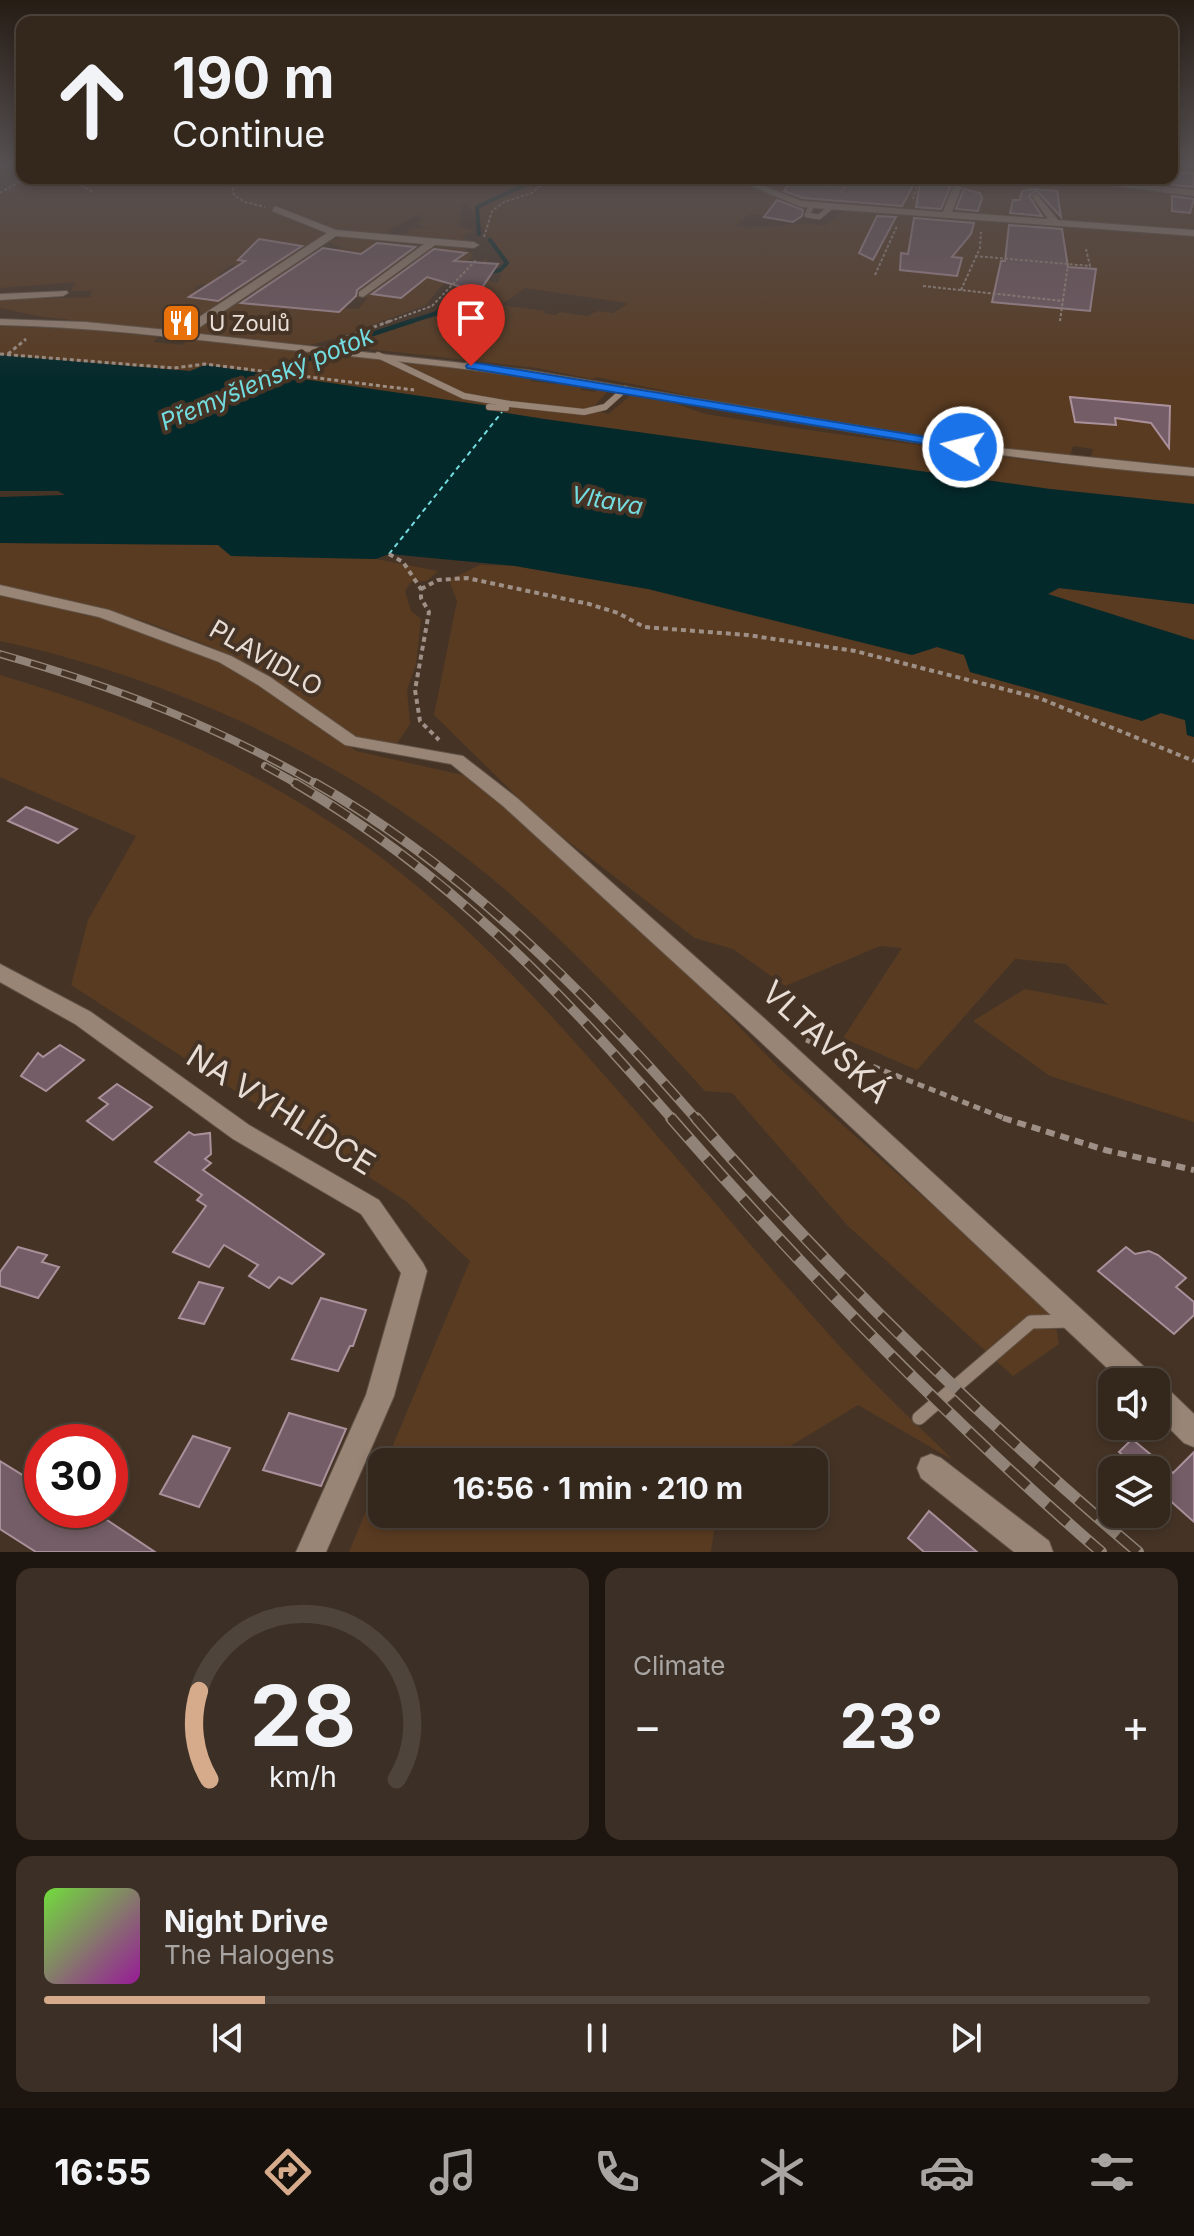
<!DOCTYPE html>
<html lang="en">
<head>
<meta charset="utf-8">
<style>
  :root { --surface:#34271c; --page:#3c2f25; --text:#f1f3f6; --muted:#a9a5a3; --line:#4e443b; --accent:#d6ab8b }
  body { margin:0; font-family:Inter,sans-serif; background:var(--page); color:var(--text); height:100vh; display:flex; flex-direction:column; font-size:30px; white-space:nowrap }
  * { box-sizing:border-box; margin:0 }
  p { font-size:26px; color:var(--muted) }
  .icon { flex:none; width:44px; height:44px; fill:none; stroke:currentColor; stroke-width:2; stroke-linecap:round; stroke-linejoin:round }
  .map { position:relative; height:1552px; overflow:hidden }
  .panel { display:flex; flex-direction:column; gap:16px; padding:16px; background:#1d150f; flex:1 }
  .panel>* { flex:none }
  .banner { position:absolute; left:16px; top:16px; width:1162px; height:168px; border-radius:16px; box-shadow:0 4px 12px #0003,0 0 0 2px var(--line); background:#34271c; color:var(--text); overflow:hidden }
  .tools { position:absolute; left:1098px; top:1368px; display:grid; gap:16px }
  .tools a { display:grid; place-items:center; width:72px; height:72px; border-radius:16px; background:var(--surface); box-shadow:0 4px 12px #0003,0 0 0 2px var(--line); font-size:40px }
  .speed { position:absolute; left:24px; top:1424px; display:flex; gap:16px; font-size:40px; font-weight:700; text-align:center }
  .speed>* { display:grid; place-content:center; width:104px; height:104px; border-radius:50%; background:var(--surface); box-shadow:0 4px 12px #0003,0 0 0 2px var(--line); line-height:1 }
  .speed .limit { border:12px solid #d22; background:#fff; color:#111 }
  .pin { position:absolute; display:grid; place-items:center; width:68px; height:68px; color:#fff; margin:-82px -34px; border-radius:50% 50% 50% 0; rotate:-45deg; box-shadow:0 0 8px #0007 }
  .pin .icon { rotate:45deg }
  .me { position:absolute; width:88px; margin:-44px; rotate:278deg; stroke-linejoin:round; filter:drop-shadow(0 0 6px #0008) }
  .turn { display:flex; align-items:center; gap:28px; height:168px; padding:0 24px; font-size:36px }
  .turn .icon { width:104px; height:104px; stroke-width:2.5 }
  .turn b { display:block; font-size:56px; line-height:68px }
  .big { font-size:60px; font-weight:700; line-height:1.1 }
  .panel .tile { flex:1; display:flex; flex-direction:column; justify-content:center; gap:12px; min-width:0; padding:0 28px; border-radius:16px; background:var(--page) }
  .panel .dial { align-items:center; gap:0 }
  .dial svg { height:208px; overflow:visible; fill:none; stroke:var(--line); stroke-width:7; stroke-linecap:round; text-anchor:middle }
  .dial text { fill:var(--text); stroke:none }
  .song { display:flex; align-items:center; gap:24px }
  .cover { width:96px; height:96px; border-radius:12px; background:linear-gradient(135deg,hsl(100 70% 55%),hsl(300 70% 35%)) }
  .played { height:8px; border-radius:4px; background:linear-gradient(90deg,var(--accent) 20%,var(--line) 20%) }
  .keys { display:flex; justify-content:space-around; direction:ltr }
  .heat { display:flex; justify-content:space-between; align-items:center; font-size:44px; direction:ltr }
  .panel .tiles { flex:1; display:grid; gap:16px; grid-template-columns:1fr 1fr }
  .tile:last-child { grid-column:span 2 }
  .trip { position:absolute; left:368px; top:1448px; width:460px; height:80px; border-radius:16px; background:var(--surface); box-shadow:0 4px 12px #0003,0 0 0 2px var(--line); font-weight:700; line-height:80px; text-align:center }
  .menu { display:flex; height:128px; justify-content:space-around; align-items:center; background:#15100b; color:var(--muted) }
  .menu .icon { width:56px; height:56px }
  .menu .selected { color:var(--accent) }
  .menu b { font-size:36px; color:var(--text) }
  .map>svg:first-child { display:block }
  .green { fill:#593b21; fill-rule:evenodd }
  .water { fill:#04292b }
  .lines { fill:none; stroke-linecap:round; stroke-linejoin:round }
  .stream-far1 { stroke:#04292b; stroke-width:4 }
  .stream { stroke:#04292b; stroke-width:5 }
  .ferry { stroke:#73dce0; stroke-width:2; stroke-dasharray:5 4; stroke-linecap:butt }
  .building { fill:#745d66; stroke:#aa909a; stroke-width:2 }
  .lane-far2-casing { stroke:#605246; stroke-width:6 }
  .lane-far1-casing { stroke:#605246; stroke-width:7 }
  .lane-casing { stroke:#605246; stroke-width:15 }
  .street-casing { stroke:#605246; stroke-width:2 }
  .path-far4 { stroke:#9e9086; stroke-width:2; stroke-dasharray:3 2; stroke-linecap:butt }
  .path-far3 { stroke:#9e9086; stroke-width:3; stroke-dasharray:4 3; stroke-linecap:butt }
  .path-far2 { stroke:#9e9086; stroke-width:4; stroke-dasharray:5 4; stroke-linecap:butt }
  .path-far1 { stroke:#9e9086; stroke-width:5; stroke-dasharray:7 5; stroke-linecap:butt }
  .path { stroke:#9e9086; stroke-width:6; stroke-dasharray:9 6; stroke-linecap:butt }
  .lane-far2 { stroke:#998575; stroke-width:5 }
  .lane-far1 { stroke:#998575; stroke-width:6 }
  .lane { stroke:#998575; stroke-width:13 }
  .street { fill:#998575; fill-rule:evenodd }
  .rail-far2-casing { stroke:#918377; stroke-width:8 }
  .rail-far1-casing { stroke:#918377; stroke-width:10 }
  .rail-casing { stroke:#918377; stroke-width:12 }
  .rail-far2 { stroke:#453426; stroke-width:5; stroke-dasharray:16; stroke-linecap:butt }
  .rail-far1 { stroke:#453426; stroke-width:7; stroke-dasharray:21; stroke-linecap:butt }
  .rail { stroke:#453426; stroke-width:9; stroke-dasharray:27; stroke-linecap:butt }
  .route { fill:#1a73e8; stroke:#114b97; stroke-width:2 }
  .labels { text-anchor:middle; stroke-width:8; stroke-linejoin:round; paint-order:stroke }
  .far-poi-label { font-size:22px; fill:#e9ded6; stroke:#453426; text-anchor:start }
  .far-water-label { font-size:24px; font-style:italic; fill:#73dce0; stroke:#453426 }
  .street-label { font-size:26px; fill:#e9ded6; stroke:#453426 }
  .near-street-label { font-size:32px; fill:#e9ded6; stroke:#453426 }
</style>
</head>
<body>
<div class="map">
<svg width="1194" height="1552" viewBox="0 0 1194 1552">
  <rect width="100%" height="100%" fill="#453426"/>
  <g class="green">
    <polygon points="1172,166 1194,166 1194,192 1069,178 1172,178"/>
    <path d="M27,178H1049L1194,194V469L1147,462L1090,461L1093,449L1073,446L1069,459L865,430L596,377L593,379L537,368L344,346L387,329L440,316L457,291L470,279L486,257L490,282L498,283L506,260L464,201L458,226L476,232L466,234L463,238L468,241L403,235L413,228H430L417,224L425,218L417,216L420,213L385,233H328L274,269L231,265L218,275L257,280L243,289L202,284L193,289L200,290L191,298L215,301L224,294L234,295L179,331L42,317L0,308V300L18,297L20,299L90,297L92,291H71L75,282L0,288V195ZM760,190L804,203L844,209L826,226C796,219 767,231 736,226L749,214L779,217L789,214L795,205ZM525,288L627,303V304L613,313L598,311L587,316L561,312L555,315L544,313L545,311L501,305Z"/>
    <polygon points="344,237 462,247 474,255 440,287 426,305 337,338 310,345 190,334 235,302 251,296 245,303 279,308 284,304 358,309 368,298 252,291 298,260 329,259 304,256 309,253 329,255 342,247 325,242"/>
    <polygon points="0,326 93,330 158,337 153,342 182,345 188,340 442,364 534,376 530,381 582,387 580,390 595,392 599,388 609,390 594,406 601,412 608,414 634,393 657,397 705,414 794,428 1049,463 1194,476 1194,504 1050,489 544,419 488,410 489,406 205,365 190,371 0,355"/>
    <polygon points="0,543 218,545 231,556 376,559 438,571 427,581 411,582 405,591 411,611 421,619 416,664 407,690 410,724 396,745 354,737 283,686 212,647 144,621 92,606 0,585"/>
    <polygon points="480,565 515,566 648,589 912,655 937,647 1185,720 1187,735 1194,737 1194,1122 1050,1076 973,1021 1025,989 1108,1005 1066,964 1015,959 917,1070 843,1038 902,948 880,946 785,986 733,949 695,938 543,822 434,715 457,601 449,580"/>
    <polygon points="1059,588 1194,604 1194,640 1048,594"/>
    <path d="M0,593L88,616L94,615L194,649L240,672L356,751L467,776L535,832L656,940L778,1067L1054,1314L1059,1344L1013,1376L847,1225L732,1093L705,1091C645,1026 583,959 517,900C374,773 187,681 0,641Z"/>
    <path d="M0,675C133,714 262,770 375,853C488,937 580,1047 672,1153C734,1224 794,1298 859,1367C889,1399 922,1429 953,1460L858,1405L764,1462H386L470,1261L406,1201L71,985L88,920L136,836L0,777Z"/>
    <polygon points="382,1472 382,1514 716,1514 711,1552 349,1552"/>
  </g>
  <polygon class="water" points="0,355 190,371 205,365 490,406 488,410 544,419 1050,489 1194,504 1194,604 1059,588 1048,594 1194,640 1194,737 1187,735 1185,720 1161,713 1142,721 970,672 964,655 937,647 912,655 648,589 515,566 389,554 376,559 231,556 218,545 0,543 0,497 65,495 58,491 0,491"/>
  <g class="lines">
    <g class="stream-far1">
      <polyline points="479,234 477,207 540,178"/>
      <polyline points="484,274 500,270 507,263 490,240"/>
      <polyline points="406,323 437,313 466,280"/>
    </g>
    <polyline class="stream" points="266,379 333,347 412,321"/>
    <polyline class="ferry" points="389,554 502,412"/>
  </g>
  <g class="building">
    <polygon points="1172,172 1194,173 1194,187 1172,185"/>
    <polygon points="831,178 865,178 915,182 902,206 803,198 784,191 790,182 827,186"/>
    <polygon points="920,182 951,185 941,209 916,207"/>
    <polygon points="964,189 980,193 982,198 978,211 956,209"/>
    <polygon points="1031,189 1057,191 1061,217 1036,190 1029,196 1042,216 1010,213 1013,200 1020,200 1022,191"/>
    <polygon points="1172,196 1194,199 1190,213 1172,211"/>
    <polygon points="777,200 803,210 802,216 793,222 764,217"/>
    <polygon points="877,216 896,217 873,260 859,253"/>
    <polygon points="914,218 974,223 971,234 952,257 962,258 957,276 900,270 901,253 908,254"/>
    <polygon points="1009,225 1062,229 1068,267 1096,269 1090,311 992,302 1001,261 1005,261"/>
    <polygon points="259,239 302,246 218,301 189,297 245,261 238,260"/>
    <polygon points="377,243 415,247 357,290 356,296 339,312 241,303 323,248 361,254"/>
    <polygon points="434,249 466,253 454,261 498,264 479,292 427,277 401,298 372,294"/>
    <polygon points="1070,397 1170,406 1169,448 1151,423 1115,418 1116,425 1075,422"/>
    <polygon points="26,807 41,813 77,829 58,843 8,821"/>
    <polygon points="60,1045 84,1060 46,1091 21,1076 38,1053 43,1057"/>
    <polygon points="117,1084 152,1107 113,1140 87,1121 108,1104 99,1098"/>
    <polygon points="189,1132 194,1135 210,1133 211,1154 205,1159 211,1163 203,1170 324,1254 292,1284 279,1277 269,1288 249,1276 258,1265 224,1245 209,1267 173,1252 206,1206 197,1200 202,1195 155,1162"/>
    <polygon points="18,1247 47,1255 42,1262 59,1267 38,1298 0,1286 0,1272"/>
    <polygon points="1126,1247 1135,1254 1149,1251 1158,1255 1186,1278 1176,1287 1194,1302 1194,1315 1174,1334 1098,1271"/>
    <polygon points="199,1282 223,1288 204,1324 179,1318"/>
    <polygon points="321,1298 366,1310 353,1346 350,1346 338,1371 292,1359"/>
    <polygon points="289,1413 346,1429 321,1486 263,1470"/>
    <polygon points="193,1436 230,1448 199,1507 160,1494"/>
    <polygon points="1132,1439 1173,1473 1194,1452 1194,1522 1156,1488 1156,1470 1135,1470 1124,1460 1126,1458 1119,1452"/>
    <polygon points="0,1461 42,1487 42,1510 92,1510 155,1552 36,1552 0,1529"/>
    <polygon points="929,1511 977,1552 924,1552 908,1538"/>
  </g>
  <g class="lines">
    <g class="lane-far2-casing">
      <polyline id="lane-far2" points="812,205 807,215 819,217 831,207"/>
    </g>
    <g class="lane-far1-casing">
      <g id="lane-far1">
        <polyline points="378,355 464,396 510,404 584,412 605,407 625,389"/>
        <polyline points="489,407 506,408"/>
      </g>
    </g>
    <g class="lane-casing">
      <polyline id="lane" points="919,1418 1031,1322 1070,1321"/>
    </g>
    <g class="street-casing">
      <g id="street">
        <polygon points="957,178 965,178 952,212 1048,219 1032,196 1036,193 1058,220 1194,230 1194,236 801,207 749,185 756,183 802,201 943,212"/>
        <polygon points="1052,178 1080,178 1194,190 1194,196"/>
        <path d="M275,206L336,230L474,242L479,245L474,248L435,245L363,297L359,296V292L424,244L336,236L191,333L527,370L979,446L1194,468V476C1002,462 815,425 625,393C508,372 390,360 271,348C181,338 91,327 0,325V319L86,322L178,331L327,233L272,211Z"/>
        <polygon points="67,291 68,293 63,296 0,300 0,294"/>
        <polygon points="0,585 109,610 231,656 270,677 356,737 463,756 517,798 765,1019 1151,1373 1155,1382 1122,1382 749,1031 503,806 451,764 345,745 258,685 219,662 99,617 0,595"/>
        <polygon points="0,964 91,1012 249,1125 379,1200 423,1263 427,1271 394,1396 326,1552 296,1552 366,1395 401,1273 361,1214 233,1139 75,1024 0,982"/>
        <polygon points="1156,1383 1166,1387 1194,1414 1194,1447 1184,1443 1156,1415"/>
        <polygon points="931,1454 941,1458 1049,1541 1053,1552 1014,1552 921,1478 917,1468 921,1458"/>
      </g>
    </g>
    <g class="path-far4">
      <polyline points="27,178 75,182 93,192"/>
      <polyline points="230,178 234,195 245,202 265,207"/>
      <polyline points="0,193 25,178"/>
      <polyline points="841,193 849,178"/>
      <polyline points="913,199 919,178"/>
      <polyline points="484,237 492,211 504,202 532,193 549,178"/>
      <polyline points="975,256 1090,266 1086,249"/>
      <polyline points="875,275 897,226"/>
      <polyline points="923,286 1063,301"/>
      <polyline points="961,290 980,248 981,232"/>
      <polyline points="1060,321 1068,264"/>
      <polyline points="385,323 432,306 477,259"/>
    </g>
    <g class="path-far3">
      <polyline points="347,337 390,321"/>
      <polyline points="0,354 174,368 205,364 414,390"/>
      <polyline points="8,354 26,339"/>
    </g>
    <g class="path-far2">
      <polyline points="389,554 403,562 421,589 421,598 429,612 415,690 420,721 439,740"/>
      <polyline points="421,589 438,580 467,578 589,604 618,613 644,627 747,635 855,651 1039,698 1194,761"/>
    </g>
    <polyline class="path-far1" points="806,1040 1009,1120"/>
    <polyline class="path" points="1003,1118 1105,1150 1194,1170"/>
    <use href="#lane-far2" class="lane-far2"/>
    <use href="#lane-far1" class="lane-far1"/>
    <use href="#lane" class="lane"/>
    <use href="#street" class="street"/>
    <g class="rail-far2-casing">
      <g id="rail-far2">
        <path d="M0,654C116,687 214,725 318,785"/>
        <polyline points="265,766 299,785"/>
      </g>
    </g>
    <g class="rail-far1-casing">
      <g id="rail-far1">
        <path d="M295,783C451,875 555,986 673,1120"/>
        <path d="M315,783C464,868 585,992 697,1120"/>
      </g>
    </g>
    <g class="rail-casing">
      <g id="rail">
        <path d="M671,1118C805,1272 946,1418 1101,1552"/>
        <path d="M696,1118C832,1274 980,1418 1138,1552"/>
      </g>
    </g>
    <use href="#rail-far2" class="rail-far2"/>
    <use href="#rail-far1" class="rail-far1"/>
    <use href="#rail" class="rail"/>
  </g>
  <linearGradient id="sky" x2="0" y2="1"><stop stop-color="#261d15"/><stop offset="0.43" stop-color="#565052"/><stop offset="1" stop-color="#565052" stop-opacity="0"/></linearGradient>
  <rect width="1194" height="383" fill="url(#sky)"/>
  <polygon class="route" points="471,362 963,443 970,447 963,450 467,368 466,366"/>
  <defs>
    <g id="restaurant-square" transform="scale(2)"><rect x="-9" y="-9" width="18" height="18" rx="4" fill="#e8710a" stroke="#453426"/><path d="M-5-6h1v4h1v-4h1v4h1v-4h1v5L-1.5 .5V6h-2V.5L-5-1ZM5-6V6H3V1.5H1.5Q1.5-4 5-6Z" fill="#fff"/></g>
  </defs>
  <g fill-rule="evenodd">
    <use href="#restaurant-square" x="181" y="323"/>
  </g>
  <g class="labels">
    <g class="far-poi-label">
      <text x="209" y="331">U Zoulů</text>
    </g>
    <g class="far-water-label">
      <text transform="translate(267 379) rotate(-23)" y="8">Přemyšlenský potok</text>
      <text transform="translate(607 501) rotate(10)" y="8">Vltava</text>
    </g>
    <g class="street-label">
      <text transform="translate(266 658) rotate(30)" y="9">PLAVIDLO</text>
    </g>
    <g class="near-street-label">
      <text transform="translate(826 1042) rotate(43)" y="11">VLTAVSKÁ</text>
      <text transform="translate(281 1110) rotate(32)" y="11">NA VYHLÍDCE</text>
    </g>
  </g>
</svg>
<div class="tools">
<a><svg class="icon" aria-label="sound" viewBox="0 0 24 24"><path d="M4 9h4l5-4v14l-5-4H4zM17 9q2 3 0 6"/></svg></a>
<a><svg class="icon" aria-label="layers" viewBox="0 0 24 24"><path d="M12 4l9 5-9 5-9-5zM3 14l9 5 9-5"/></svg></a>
</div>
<div class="speed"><div class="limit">30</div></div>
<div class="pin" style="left:471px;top:366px;background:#d93025"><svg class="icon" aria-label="arrive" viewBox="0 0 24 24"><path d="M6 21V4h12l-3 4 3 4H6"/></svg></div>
<svg class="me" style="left:963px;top:447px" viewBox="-20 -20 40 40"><circle r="17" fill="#1a73e8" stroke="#fff" stroke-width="3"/><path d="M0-11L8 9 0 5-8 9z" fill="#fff"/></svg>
<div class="trip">16:56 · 1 min · 210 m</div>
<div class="banner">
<div class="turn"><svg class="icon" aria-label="ahead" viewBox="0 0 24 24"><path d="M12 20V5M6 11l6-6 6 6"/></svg><div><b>190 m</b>Continue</div></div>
</div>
</div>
<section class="panel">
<div class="tiles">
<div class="tile dial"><svg viewBox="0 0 100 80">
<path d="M14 69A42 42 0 1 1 86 69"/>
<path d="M14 69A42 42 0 0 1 10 35" stroke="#d6ab8b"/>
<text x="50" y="56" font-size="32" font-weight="700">28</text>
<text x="50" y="72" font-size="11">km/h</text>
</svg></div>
<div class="tile"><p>Climate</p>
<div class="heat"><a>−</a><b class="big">23°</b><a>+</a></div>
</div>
<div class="tile">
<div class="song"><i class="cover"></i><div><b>Night Drive</b><p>The Halogens</p></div></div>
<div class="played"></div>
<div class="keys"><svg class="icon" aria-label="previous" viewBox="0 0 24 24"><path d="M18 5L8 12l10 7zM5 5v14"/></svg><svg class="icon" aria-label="pause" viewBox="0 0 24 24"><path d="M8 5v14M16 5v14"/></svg><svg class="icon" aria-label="next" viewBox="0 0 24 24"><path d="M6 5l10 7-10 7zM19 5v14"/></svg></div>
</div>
</div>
</section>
<nav class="menu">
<b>16:55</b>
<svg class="icon selected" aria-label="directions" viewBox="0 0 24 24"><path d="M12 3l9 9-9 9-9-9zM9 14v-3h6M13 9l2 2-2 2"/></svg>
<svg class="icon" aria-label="music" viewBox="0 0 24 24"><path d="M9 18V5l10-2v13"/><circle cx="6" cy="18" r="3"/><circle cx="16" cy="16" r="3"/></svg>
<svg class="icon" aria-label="phone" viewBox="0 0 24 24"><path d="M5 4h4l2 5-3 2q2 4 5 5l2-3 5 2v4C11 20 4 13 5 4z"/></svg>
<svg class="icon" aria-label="climate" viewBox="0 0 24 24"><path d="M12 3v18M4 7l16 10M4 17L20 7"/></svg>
<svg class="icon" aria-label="car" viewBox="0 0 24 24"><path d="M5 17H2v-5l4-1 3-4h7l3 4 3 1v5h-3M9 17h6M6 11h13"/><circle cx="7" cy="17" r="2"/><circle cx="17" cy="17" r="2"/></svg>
<svg class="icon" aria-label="filters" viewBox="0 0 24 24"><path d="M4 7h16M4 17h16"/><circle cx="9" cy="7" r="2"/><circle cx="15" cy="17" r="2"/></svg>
</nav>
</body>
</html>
